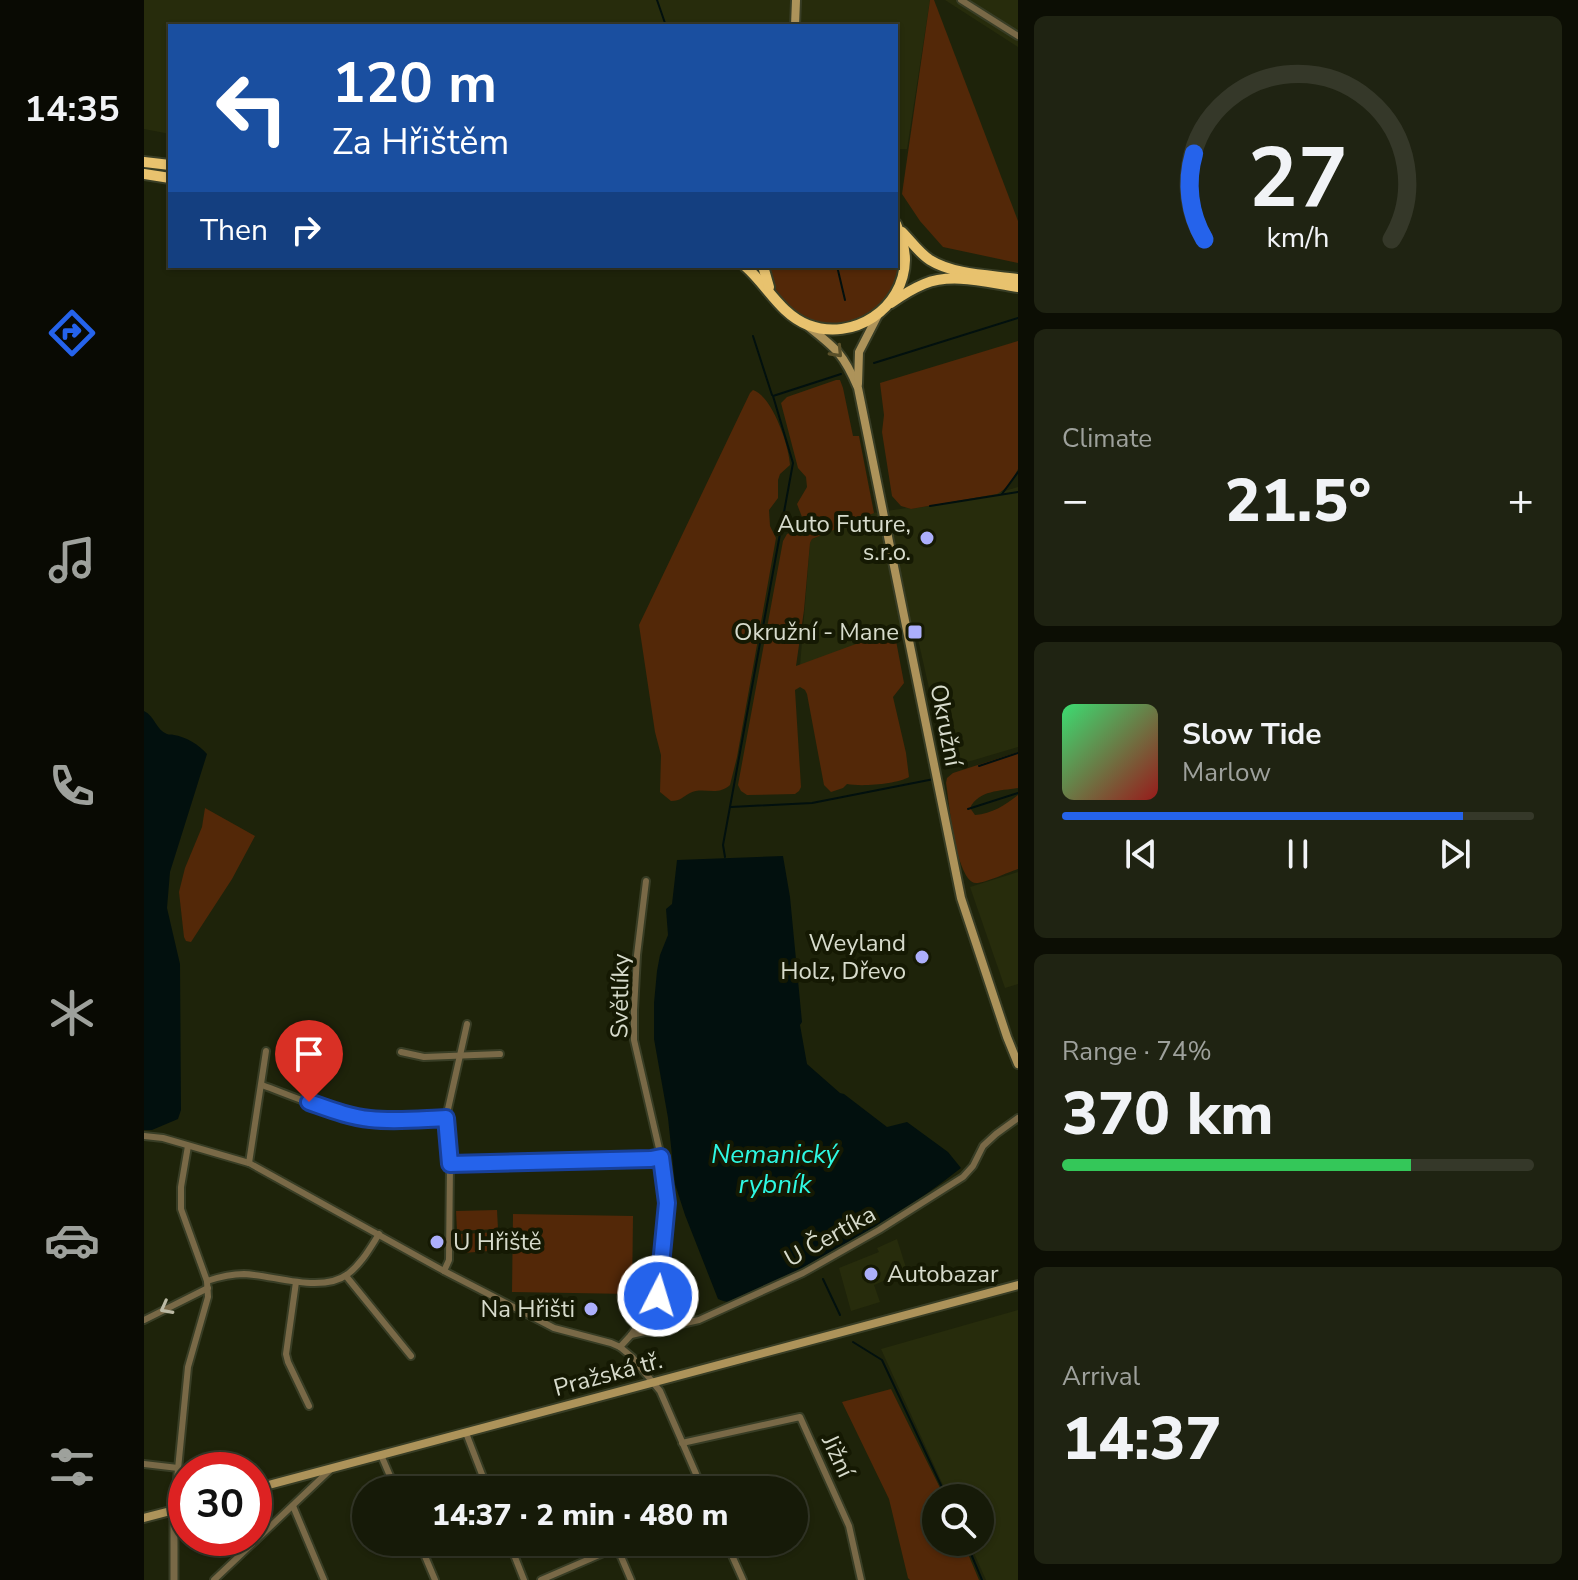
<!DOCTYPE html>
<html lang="en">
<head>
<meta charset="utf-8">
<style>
  :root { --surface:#161a08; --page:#1f2312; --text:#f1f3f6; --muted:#9ea19c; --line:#353829; --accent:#2563eb }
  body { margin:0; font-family:"Nunito Sans",sans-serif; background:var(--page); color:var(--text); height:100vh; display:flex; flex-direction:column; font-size:30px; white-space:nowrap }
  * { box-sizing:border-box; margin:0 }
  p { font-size:26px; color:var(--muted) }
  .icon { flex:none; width:44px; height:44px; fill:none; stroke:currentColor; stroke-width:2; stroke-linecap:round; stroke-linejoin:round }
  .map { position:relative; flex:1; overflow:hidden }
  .side { display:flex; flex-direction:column; gap:16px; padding:16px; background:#0c0e04; width:560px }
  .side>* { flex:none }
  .guide { position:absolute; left:24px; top:24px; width:730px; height:244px; border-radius:0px; box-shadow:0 2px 6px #0004,0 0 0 2px var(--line); background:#1a4fa0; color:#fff; overflow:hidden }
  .tools { position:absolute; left:778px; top:1484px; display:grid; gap:16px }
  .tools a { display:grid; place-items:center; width:72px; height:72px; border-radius:50%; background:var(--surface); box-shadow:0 2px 6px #0004,0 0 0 2px var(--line); font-size:40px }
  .speed { position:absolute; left:24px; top:1452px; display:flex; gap:16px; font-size:40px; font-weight:700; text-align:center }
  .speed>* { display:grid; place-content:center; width:104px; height:104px; border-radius:50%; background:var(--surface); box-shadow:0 2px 6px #0004,0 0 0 2px var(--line); line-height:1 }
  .speed .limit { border:12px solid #d22; background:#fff; color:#111 }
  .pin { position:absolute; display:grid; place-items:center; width:68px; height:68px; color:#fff; margin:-82px -34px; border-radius:50% 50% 50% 0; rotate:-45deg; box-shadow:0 0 8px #0007 }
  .pin .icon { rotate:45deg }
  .me { position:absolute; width:88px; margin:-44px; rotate:5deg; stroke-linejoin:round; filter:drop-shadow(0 0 6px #0008) }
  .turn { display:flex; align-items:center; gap:28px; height:168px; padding:0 32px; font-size:36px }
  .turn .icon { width:104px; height:104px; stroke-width:2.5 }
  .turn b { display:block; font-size:56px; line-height:68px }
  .then { display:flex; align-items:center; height:76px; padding:0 32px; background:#0003; gap:16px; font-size:30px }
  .big { font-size:60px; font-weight:800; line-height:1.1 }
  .side .tile { flex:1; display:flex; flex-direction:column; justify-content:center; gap:12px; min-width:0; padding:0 28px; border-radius:12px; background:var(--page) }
  .side .dial { align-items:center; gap:0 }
  .dial svg { height:208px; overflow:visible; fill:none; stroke:var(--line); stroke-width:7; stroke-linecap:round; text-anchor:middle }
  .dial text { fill:var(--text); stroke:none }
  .song { display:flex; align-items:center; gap:24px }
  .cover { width:96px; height:96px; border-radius:12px; background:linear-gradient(135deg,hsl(140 70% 55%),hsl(0 70% 35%)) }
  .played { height:8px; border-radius:4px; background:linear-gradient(90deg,var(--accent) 85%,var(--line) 85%) }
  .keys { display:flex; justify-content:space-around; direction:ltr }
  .heat { display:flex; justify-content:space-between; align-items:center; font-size:44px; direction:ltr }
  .charge { height:12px; border-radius:6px; background:linear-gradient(90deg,#34c759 74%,var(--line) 0) }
  .trip { position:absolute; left:208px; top:1476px; width:456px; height:80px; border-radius:40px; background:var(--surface); box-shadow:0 2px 6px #0004,0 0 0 2px var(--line); font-weight:800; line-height:80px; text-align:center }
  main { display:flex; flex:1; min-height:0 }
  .dock { display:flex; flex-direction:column; width:144px; justify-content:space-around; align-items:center; background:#090a03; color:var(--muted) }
  .dock .icon { width:56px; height:56px }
  .dock .current { color:var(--accent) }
  .dock b { font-size:36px; color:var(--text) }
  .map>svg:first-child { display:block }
  .built { fill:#272c0c }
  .green { fill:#532808 }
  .water { fill:#02100e }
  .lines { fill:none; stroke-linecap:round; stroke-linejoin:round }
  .stream { stroke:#02100e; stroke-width:2 }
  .minor-casing { stroke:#383d25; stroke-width:10 }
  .tertiary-casing { stroke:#383d25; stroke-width:11 }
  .secondary-casing { stroke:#383d25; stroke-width:12 }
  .trunk-casing { stroke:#383d25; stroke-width:14 }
  .minor { stroke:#796947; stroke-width:6 }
  .tertiary { stroke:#796947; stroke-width:7 }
  .secondary { stroke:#ad935a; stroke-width:8 }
  .trunk { stroke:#e8c26e; stroke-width:10 }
  .oneway { stroke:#59502a }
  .oneway2 { stroke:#bbb9a4 }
  .route-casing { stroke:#184099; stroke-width:20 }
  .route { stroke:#2563eb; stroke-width:14 }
  .poi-dot { fill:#acaffb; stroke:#151903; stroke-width:3 }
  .labels { text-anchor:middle; stroke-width:8; stroke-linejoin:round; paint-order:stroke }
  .poi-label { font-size:24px; fill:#d7dbcc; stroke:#151903; text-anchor:end }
  .street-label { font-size:24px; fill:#d7dbcc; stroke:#151903 }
  .water-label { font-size:26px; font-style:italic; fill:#2ef8e3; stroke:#151903 }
</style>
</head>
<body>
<main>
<nav class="dock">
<b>14:35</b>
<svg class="icon current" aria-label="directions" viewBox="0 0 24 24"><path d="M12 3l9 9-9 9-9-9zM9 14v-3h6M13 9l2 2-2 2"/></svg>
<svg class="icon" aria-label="music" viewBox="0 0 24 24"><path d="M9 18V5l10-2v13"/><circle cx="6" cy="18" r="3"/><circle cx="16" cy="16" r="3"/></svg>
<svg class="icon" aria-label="phone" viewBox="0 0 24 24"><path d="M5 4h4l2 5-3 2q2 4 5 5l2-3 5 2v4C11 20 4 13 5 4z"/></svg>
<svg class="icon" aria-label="climate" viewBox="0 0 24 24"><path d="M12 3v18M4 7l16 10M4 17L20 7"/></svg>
<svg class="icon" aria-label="car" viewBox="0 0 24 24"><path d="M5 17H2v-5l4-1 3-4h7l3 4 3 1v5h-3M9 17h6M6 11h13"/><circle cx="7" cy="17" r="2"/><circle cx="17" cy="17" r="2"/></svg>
<svg class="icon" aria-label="filters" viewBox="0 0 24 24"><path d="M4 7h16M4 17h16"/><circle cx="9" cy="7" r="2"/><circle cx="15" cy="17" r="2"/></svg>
</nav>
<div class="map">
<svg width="874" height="1580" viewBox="0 0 874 1580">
  <rect width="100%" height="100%" fill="#1e230a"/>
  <g class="built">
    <polygon points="0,0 786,0 763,149 752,149 752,26 26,26 26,134 0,129"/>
    <polygon points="801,0 874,0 874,48 874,47"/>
    <polygon points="874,487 874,747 803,768 771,626 750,632 749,631 656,666 666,543 668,539 728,513 763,508 767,509 843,496"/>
    <polygon points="874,872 874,984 861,988 826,887"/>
    <polygon points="753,1239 763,1271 730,1285 736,1302 707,1311 695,1268 735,1252 733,1248"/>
    <polygon points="874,1310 874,1580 842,1580 825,1542 836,1542 836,1498 805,1498 737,1349"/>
  </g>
  <g class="green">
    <polygon points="786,0 790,0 874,221 874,263 799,247 776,221 758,194"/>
    <path d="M752,240C755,255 756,269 751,283C732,332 663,339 634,295C628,286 626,276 624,266H752Z"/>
    <path d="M874,341V469C869,479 863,489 853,494L767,509L757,506L748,496L738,432L740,415L736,383Z"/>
    <path d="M692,380H696L699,388L709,436H715L730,513L668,539L666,543L660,610L652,666L750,630L760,683L749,697L762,753L765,777C753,784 718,787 703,784L699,788L687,792L680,785L663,694L661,690L656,687L651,690L657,787L655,791L651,794L603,795L597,791L594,785L639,541L643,534L651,530L658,517L653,504L663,487L662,477L654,468L637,403L643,397Z"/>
    <path d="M609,390C628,396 645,445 646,465L636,474L634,480V498L625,510L626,526L632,538L593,757L586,785C573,797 559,786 546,793C538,797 537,801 527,801L516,792L517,755L511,732L495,625L606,393Z"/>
    <path d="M874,752V788C856,791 835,790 826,808L831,815C848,814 861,805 874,795V869C864,872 842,883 832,883C812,882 805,801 802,783L803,778L809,773Z"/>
    <polygon points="61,808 111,836 88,879 47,942 42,941 40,937 35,892 41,868 58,827"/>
    <polygon points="353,1210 354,1229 313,1231 312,1211"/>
    <polygon points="369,1214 489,1216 488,1294 368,1292"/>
    <polygon points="357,1232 358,1250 319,1253 317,1234"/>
    <polygon points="747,1389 801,1498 792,1498 792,1542 819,1542 835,1580 766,1580 764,1578 745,1499 698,1402"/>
  </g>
  <g class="water">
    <path d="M0,711C11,716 12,730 23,734C25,735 27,734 30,735C40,736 56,745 63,754L26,872L23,908L36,964L37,1110L34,1119L8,1130H0Z"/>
    <path d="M639,856L646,897L658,1022L656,1025L663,1064L696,1093L700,1094L743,1127L763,1122L804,1152L817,1168C770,1206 717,1235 664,1265C643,1277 616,1296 592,1301C585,1303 581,1302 574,1299L541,1215L531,1184L524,1118L510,1039V1003L513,971L516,955L524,935L522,909L528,904L533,860Z"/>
  </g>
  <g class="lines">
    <g class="stream">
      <polyline points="513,0 522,26"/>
      <polyline points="693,266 701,300"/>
      <polyline points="609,336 628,395"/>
      <polyline points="730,363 874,318"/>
      <polyline points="858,494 874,472"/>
      <polyline points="786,506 874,492"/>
      <polyline points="835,766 874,753"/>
      <polyline points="587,807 668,803 790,779"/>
      <polyline points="824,809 874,793"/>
      <polyline points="581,857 579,845 649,463 629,396 697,374"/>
      <polyline points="679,1279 696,1315"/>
      <polyline points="709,1342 738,1360 803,1498"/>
      <polyline points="822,1542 838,1580"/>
    </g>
    <g class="minor-casing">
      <g id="minor">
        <polyline points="817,0 874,36"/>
        <polyline points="257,1052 280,1057 356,1054"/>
        <path d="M118,1085C153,1098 189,1114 226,1119C252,1122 277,1119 302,1118"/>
        <polyline points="0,1136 19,1138 105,1163 300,1271 410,1328 467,1343 476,1347 488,1357 516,1391 559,1490"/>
        <polyline points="105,1163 122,1051"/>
        <polyline points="306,1164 507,1159 517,1157"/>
        <polyline points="300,1271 305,1260 306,1164 302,1118 323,1024"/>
        <polyline points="202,1276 267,1356"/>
        <path d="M63,1281C75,1277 87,1274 100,1274C130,1275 177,1294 204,1274C218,1263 226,1248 235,1234"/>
        <polyline points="152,1282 142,1354 144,1362 165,1406"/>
        <polyline points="0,1320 64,1288"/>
        <polyline points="487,1335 555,1320 659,1273 735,1230 819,1177 829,1166 839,1146 852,1134 874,1118"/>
        <polyline points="476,1347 487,1335 514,1296 523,1203 517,1157 490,1040 490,1010 493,955 502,881"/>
        <polyline points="322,1433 344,1490"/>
        <polyline points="538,1443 656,1417 705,1526 717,1580"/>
        <polyline points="237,1455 252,1490"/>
        <polyline points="0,1464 34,1468"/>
        <polyline points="149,1506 180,1580"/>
        <polyline points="30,1510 44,1367 64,1297 63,1281 37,1209 37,1187 44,1146"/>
        <polyline points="275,1542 291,1580"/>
        <polyline points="365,1542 380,1580"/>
        <polyline points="582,1542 599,1580"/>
        <polyline points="473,1547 487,1580"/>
        <polyline points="70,1580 186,1470"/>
        <polyline points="397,1580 485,1542"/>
      </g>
    </g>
    <g class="tertiary-casing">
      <polyline id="tertiary" points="30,1510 30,1580"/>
    </g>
    <g class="secondary-casing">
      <g id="secondary">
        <polyline points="651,26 652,0"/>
        <path d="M665,327C693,349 700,355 714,388L817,898L863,1037L874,1064"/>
        <polyline points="714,384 715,352 734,315"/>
        <polyline points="110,1489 874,1285"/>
        <polyline points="0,1518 42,1507"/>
      </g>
    </g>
    <g class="trunk-casing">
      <g id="trunk">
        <polyline points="0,162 26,165"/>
        <polyline points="0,174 26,178"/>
        <path d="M758,232C767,241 775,253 786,260C810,275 846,275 874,279"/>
        <path d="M601,266C623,285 636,314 664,325C709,342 760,309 761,260C761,247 757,236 752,224"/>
        <polyline points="619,266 625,287"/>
        <path d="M747,303C757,296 768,289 780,284C808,272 845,283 874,287"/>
      </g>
    </g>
    <use href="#minor" class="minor"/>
    <use href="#tertiary" class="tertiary"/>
    <use href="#secondary" class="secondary"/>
    <use href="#trunk" class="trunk"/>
  </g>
  <defs><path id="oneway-chevron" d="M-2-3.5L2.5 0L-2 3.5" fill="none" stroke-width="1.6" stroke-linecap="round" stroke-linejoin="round" transform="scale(2)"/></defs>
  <use class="oneway" href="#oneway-chevron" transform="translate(693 352) rotate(47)"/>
  <use class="oneway2" href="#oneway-chevron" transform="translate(22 1308) rotate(152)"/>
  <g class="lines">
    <g class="route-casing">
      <path id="route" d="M165,1102C185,1109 205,1117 226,1119C252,1122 277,1119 302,1118L306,1164L507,1159L517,1157L523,1203L514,1296"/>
    </g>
    <use href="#route" class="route"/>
  </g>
  <g class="poi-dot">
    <circle cx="783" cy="538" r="8"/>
    <rect x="763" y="624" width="16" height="16" rx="4"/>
    <circle cx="778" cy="957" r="8"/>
    <circle cx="293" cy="1242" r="8"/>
    <circle cx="727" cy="1274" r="8"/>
    <circle cx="447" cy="1309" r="8"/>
  </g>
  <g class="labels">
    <g class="poi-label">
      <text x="767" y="532">Auto Future,<tspan x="767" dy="28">s.r.o.</tspan></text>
      <text x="755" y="640">Okružní - Mane</text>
      <text x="762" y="951">Weyland<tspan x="762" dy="28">Holz, Dřevo</tspan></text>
      <text x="309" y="1250" text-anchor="start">U Hřiště</text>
      <text x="743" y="1282" text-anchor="start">Autobazar</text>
      <text x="431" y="1317">Na Hřišti</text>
    </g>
    <g class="street-label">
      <text transform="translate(802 725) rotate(79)" y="8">Okružní</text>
      <text transform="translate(476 996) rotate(-89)" y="8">Světlíky</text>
      <text transform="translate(686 1236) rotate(-29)" y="8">U Čertíka</text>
      <text transform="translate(464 1374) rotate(-15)" y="8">Pražská tř.</text>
      <text transform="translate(694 1456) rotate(65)" y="8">Jižní</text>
    </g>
    <g class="water-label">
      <text x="631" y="1163">Nemanický<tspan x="631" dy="30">rybník</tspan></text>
    </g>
  </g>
</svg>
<div class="tools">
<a><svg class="icon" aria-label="search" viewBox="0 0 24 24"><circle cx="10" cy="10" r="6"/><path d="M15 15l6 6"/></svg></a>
</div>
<div class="speed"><div class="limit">30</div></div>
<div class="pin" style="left:165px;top:1102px;background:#d93025"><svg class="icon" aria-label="arrive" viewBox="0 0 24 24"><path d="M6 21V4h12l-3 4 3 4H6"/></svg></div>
<svg class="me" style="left:514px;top:1296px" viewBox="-20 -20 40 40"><circle r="17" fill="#2563eb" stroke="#fff" stroke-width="3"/><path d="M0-11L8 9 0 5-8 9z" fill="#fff"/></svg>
<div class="trip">14:37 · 2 min · 480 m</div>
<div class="guide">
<div class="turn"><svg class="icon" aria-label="left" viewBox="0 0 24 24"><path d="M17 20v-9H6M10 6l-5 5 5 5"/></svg><div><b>120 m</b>Za Hřištěm</div></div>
<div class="then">Then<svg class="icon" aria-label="right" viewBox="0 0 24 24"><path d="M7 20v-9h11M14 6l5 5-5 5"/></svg></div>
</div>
</div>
<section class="side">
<div class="tile dial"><svg viewBox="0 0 100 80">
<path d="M14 69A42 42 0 1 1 86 69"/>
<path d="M14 69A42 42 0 0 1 10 36" stroke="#2563eb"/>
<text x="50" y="56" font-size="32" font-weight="700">27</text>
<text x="50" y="72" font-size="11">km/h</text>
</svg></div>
<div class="tile"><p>Climate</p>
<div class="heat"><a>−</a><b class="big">21.5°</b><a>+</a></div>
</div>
<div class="tile">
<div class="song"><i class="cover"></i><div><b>Slow Tide</b><p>Marlow</p></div></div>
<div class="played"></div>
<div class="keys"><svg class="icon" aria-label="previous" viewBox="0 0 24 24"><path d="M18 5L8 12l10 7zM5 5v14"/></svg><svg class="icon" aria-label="pause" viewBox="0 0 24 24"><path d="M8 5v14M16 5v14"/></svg><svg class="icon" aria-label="next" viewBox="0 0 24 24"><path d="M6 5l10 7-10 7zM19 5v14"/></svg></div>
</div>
<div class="tile"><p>Range · 74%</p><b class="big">370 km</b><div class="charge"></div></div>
<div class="tile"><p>Arrival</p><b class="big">14:37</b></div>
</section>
</main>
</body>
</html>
